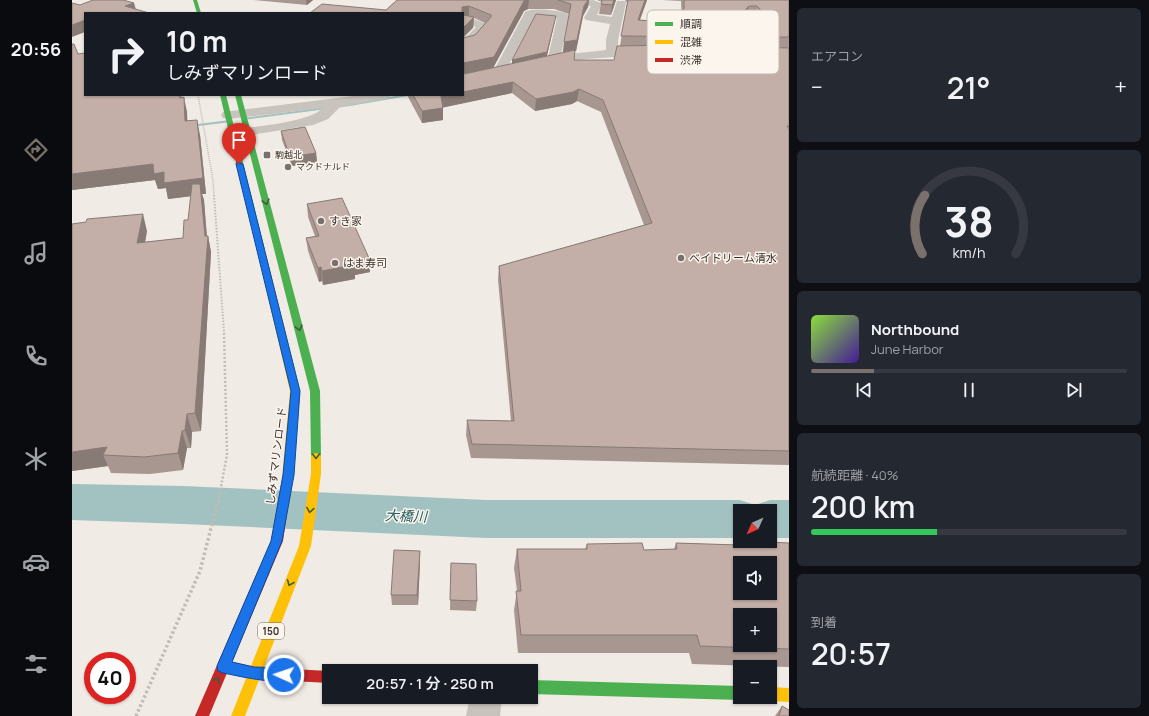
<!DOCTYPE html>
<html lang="ja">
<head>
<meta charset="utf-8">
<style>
  :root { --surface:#171b24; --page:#242831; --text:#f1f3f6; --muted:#9ea1a6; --line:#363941; --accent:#7a716c }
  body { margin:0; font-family:Manrope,"Noto Sans JP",sans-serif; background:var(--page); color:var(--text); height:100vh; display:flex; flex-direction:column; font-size:15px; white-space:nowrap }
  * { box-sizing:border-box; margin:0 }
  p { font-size:13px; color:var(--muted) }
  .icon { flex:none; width:22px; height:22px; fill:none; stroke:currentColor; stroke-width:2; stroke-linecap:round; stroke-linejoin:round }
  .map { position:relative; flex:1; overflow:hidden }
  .side { display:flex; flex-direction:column; gap:8px; padding:8px; background:#0d0f14; width:360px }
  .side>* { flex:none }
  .hud { position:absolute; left:12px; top:12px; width:380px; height:84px; border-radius:0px; box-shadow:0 1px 3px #0004; background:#171b24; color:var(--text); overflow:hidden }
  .needle { width:26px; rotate:225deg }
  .controls { position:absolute; left:661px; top:504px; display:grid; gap:8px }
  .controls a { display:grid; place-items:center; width:44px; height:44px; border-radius:0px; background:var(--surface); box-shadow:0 1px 3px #0004; font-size:20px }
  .speed { position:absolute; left:12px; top:652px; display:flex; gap:8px; font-size:20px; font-weight:700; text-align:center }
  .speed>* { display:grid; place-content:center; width:52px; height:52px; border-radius:50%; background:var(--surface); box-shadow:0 1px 3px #0004; line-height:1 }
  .speed .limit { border:6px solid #d22; background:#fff; color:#111 }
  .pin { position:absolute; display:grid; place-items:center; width:34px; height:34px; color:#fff; margin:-41px -17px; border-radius:50% 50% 50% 0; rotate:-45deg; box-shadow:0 0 4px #0007 }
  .pin .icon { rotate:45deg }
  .me { position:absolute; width:44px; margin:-22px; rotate:273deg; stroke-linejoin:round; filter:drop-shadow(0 0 3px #0008) }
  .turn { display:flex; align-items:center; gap:14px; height:84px; padding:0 16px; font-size:18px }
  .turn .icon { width:52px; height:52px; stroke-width:2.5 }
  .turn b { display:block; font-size:28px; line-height:34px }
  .big { font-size:30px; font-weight:600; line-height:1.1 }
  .side .widget { flex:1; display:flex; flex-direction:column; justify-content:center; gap:6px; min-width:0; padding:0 14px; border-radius:6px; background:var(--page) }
  .side .dial { align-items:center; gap:0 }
  .dial svg { height:104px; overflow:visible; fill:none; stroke:var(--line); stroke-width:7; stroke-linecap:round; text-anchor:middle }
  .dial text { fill:var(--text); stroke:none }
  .song { display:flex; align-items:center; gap:12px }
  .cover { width:48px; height:48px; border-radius:6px; background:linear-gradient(135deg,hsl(90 70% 55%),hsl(260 70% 35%)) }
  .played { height:4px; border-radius:2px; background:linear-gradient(90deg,var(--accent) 20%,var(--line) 20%) }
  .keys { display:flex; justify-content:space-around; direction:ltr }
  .heat { display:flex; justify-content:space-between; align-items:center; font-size:22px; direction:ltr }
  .charge { height:6px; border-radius:3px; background:linear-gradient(90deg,#34c759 40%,var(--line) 0) }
  .trip { position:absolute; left:250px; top:664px; width:216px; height:40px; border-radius:0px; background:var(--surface); box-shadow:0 1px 3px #0004; font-weight:600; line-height:40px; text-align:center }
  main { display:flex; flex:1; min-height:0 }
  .dock { display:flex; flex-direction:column; width:72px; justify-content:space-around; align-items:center; background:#090b0e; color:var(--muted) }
  .dock .icon { width:28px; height:28px }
  .dock .current { color:var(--accent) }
  .dock b { font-size:18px; color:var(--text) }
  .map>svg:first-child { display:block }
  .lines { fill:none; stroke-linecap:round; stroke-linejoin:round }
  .stream { fill:#a1c2c1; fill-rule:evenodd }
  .river { fill:#a1c2c1; fill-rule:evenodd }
  .path-far3 { stroke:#c2bbb6; stroke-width:1.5; stroke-dasharray:1 1; stroke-linecap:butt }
  .path-far2 { stroke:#c2bbb6; stroke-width:2; stroke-dasharray:1.5 1.5; stroke-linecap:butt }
  .path-far1 { stroke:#c2bbb6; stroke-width:2.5; stroke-dasharray:2 2; stroke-linecap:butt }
  .path { stroke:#c2bbb6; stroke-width:3.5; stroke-dasharray:2.5 2.5; stroke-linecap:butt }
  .street { fill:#c9c3be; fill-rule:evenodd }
  .fast { fill:#4caf50; fill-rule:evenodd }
  .slow { fill:#ffc107; fill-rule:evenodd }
  .jam { fill:#c62828; fill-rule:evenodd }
  .wall { fill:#a89690; fill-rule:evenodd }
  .shaded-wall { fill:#887a75 }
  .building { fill:#c3afa7; stroke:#887a75; fill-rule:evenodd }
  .oneway { stroke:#415c38 }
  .route { fill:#1a73e8; stroke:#114b97 }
  .poi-dot { fill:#7a716c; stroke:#fbf5ee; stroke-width:1.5 }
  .labels { text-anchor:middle; stroke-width:3; stroke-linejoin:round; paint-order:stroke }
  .far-poi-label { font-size:9px; fill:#3b302b; stroke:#fbf5ee; text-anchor:start }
  .shield { fill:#fbf5ee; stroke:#756b66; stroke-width:1 }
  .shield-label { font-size:10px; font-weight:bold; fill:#3b302b }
  .poi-label { font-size:11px; fill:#3b302b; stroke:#fbf5ee; text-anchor:start }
  .street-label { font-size:11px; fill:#3b302b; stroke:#fbf5ee }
  .near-water-label { font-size:14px; font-style:italic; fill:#1f5a5e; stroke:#fbf5ee }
  .key { fill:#fbf5ee; stroke:#c1bab4; stroke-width:1 }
  .key-label { font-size:11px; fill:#3b302b }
</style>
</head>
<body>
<main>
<nav class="dock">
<b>20:56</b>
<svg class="icon current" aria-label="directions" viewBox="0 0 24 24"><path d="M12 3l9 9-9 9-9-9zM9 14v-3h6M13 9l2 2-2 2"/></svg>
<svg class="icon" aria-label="music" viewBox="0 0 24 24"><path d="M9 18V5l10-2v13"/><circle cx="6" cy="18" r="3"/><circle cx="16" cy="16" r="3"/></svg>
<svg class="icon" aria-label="phone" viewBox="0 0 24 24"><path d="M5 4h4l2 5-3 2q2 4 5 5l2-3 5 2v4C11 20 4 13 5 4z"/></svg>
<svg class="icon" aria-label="climate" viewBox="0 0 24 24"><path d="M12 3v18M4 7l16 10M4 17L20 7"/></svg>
<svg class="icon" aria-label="car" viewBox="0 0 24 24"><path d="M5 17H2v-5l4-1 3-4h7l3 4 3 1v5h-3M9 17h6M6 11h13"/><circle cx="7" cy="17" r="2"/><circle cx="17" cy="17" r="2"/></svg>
<svg class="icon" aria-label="filters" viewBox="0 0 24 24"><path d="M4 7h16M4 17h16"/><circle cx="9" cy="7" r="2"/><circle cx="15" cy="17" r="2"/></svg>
</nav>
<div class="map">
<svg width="717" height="716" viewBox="0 0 717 716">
  <rect width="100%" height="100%" fill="#f0ebe5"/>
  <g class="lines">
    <g class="stream">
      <polygon points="329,95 338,95 336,96 278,106 171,120 169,119 171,118 278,104"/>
      <polygon points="158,120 159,120 159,122 118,127 116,126 118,125"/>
    </g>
    <polygon class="river" points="0,484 112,486 414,500 668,500 683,505 698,500 717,500 717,538 698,538 698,511 668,511 668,538 414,538 112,524 0,520"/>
    <polyline class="path-far3" points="126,95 141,180 142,196"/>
    <polyline class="path-far2" points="142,195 152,332"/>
    <polyline class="path-far1" points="146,502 155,455 152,331"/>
    <polyline class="path" points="64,716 128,571 146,501"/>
    <g class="street">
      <path d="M483,0H521L529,3L530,5L525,15L540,17L545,1H553L554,3L546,40V49L574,47L578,48L580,51L578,54L574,55L513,59L473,66L469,65L467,62L469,59L476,58L485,18L463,16L433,72L432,75H422L421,72L453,12C458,7 492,10 497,15L489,55L534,50V40L538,24L514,20L512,18L519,6L488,4L484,3Z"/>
      <polygon points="396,17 415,24 417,26 401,45 391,48 391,40 404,27 395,24 391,24 391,18"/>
      <polygon points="678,17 682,18 684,20 694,52 692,55 684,55 682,52 672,20 674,18"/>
      <path d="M289,95H319L317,98L312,99L268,107L256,119L241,125L160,138L155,137L153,134L155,131L160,130C183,126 236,123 251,108L156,119L151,118L149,115L151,112Z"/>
      <polygon points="398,697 430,697 428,716 394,716"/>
    </g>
    <g class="fast">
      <polygon points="121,0 125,0 129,13 125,13"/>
      <polygon points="148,95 154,95 193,250 192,252 186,252 185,250"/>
      <polygon points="163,95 169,95 248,391 249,457 248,460 244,461 240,460 239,457 238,391"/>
      <polygon points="459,680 668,686 668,697 673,697 668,700 459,694"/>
    </g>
    <g class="slow">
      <polygon points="186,248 192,248 193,250 228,391 220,479 219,482 215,483 211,482 210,479 218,391 185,250"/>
      <polygon points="244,453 248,454 249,457 249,474 239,546 173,716 159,716 227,546 239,474 239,457 240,454"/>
      <polygon points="698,687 717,688 717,702 698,701 693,699 693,697 698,697"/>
    </g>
    <polygon class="jam" points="215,475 219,476 220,479 211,541 160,662 183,667 257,671 257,683 183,679 155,673 137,716 123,716 199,541 210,479 211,476"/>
  </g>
  <g class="wall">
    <polygon points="181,0 241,0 235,5"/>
    <path d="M325,0H517L516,7L511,16L504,51H503L502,60H542L548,46L555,3L553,0H575L568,20L610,23L609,1L590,0H717V465L399,458L394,435L395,420L439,421L426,280L427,266L572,225L529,112L505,101L500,104L463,111L440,93L371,107V120L350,123L335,95H391L403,35L413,23L402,18L401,28L314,10ZM456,9H482L497,14L491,52L499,51L421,68L452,11ZM675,16H682L685,20L694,47H679L682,37Z"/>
    <polygon points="525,0 544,0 539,15 527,14 529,4 530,2"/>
    <polygon points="0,44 6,54 13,95 109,95 115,112 115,121 128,135 134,194 130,194 132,200 135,236 136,236 139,252 129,431 120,432 119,448 115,448 111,470 78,474 39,473 36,466 0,471 75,231 73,242 111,238 116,220 119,196 96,199 94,188 86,189 83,180 0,190"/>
    <polygon points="209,131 244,153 245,162 220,166 210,140"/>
    <polygon points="235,204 298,272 283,275 283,279 251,285 250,281 247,282 236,251 234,238 243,236 236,217"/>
    <polygon points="695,542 717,543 717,667 620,664 617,653 446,653 442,610 445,591 442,568 445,549 513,549 515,544 572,550 602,549 604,543 693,546"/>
    <polygon points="348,551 348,561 346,605 320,605 319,595"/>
    <polygon points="379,563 405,601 404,611 378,610"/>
    <polygon points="710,706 717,716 703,716"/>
  </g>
  <g class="shaded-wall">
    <polygon points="234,0 241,0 235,5"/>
    <polygon points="455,0 457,0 456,9 452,11 421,68 391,74 391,63 452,1"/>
    <polygon points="516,0 517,0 516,7 511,16 504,51 503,51 502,61 502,60 503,51 491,52 492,42"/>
    <polygon points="542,0 544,0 539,15 540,5"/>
    <polygon points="573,0 575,0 564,30 566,20"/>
    <polygon points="62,3 65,13 53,6"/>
    <polygon points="397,6 397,16 391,17 391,13 390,13 390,7"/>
    <polygon points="677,6 674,16 673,10"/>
    <polygon points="484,16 475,56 440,64 440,60"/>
    <polygon points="402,17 401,28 391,38 391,28"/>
    <polygon points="13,20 13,32 0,37 0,25"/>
    <polygon points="441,82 440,93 369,108 369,96 374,95 391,95 391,92"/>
    <polygon points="507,89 505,101 500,104 463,111 464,99"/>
    <polygon points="112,97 115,112 116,136 113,121"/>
    <polygon points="371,108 371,120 350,123 350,111"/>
    <polygon points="125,120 128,135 134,194 130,194 132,200 135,241 136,236 139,252 129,431 123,413 133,236 129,195 96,199 94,188 86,189 83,180 0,190 0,174 81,164 92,172"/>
    <polygon points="244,153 245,162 220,166 218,157"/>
    <polygon points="71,214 75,231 70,260 65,243"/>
    <polygon points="297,258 298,272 283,275 283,279 251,285 250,271 280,261"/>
    <polygon points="249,267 250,281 247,282 246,268"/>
    <polygon points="115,414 120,432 119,448 113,430"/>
    <polygon points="110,431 115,448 111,470 106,453"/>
    <polygon points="35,447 31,455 36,466 0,471 0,452"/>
    <polygon points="348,551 348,561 346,605 345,595"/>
  </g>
  <g class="building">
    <polygon points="21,0 51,0 62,3 53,6 77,13 13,13 13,20 0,25 0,3 8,5"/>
    <polygon points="325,0 455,0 452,1 422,57 391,63 391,38 403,35 419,17 419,15 397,6 390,7 390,13 238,13 250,4 314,10"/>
    <polygon points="486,0 516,0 512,6 505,40 492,42 499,4"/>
    <polygon points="530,0 542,0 540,5 529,4"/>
    <polygon points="556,0 573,0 566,20 612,23 612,0 717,0 717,37 697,37 688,9 685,6 677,6 673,10 682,37 549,36"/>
    <polygon points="464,14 484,16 475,52 440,60"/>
    <polygon points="391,15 402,17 391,28"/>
    <polygon points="0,44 2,44 6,54 13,53 13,95 108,95 108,98 112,97 113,121 125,120 131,178 92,183 92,172 82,174 81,164 0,174"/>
    <polygon points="607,45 717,48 717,126 715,126 717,129 717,451 400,444 395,420 442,421 427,266 580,223 531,100 507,89 501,92 464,99 441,82 391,92 391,74 392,74 503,50 502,60 542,60 545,46"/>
    <polygon points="341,95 374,95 369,96 371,108 350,111"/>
    <polygon points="233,127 244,153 218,157 209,131"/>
    <polygon points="120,184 128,184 133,236 136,236 123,413 115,414 113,430 110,431 106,453 72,457 31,455 35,447 0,452 0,224 14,222 15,219 71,214 65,243 111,238 112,220 116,220"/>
    <polygon points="270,198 297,258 280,261 282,265 250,271 249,267 246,268 234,238 247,236 235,204"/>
    <path d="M695,542L717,543V649L628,646L625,635H449L444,591H449L445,549H515V544L570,543L572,550L605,549L604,543L697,546ZM668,563H698V593H668ZM668,615H698V645H668Z"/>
    <polygon points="322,550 348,551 345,595 319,595"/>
    <polygon points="379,563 404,564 405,601 378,600"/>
    <polygon points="710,706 717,710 717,716 707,716"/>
  </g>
  <defs><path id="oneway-chevron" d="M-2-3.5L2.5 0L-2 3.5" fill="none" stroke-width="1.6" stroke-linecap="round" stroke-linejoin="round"/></defs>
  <g class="oneway">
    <use href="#oneway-chevron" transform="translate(194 202) rotate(75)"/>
    <use href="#oneway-chevron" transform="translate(227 328) rotate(75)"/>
    <use href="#oneway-chevron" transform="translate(244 456) rotate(89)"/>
    <use href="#oneway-chevron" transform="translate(238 510) rotate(99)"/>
    <use href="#oneway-chevron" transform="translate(218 583) rotate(112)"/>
    <use href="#oneway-chevron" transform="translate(145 680) rotate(-67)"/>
  </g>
  <path class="route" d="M165,162L171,164L228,391L222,475L210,541L160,662L182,667L212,668L217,670L219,675L217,679C202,685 167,676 151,673L146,671L145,666L199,541L211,475L219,391L164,164Z"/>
  <g class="poi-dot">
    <rect x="191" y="151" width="8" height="8" rx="2"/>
    <circle cx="216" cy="167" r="4"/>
    <circle cx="249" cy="221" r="4"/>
    <circle cx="609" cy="258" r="4"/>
    <circle cx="263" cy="263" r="4"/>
  </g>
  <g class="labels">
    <g class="far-poi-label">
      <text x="203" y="158">駒越北</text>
      <text x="224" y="170">マクドナルド</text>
    </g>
    <rect class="shield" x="186" y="623" width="26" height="16" rx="3"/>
    <g class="shield-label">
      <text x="199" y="635">150</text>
    </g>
    <g class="poi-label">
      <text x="257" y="225">すき家</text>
      <text x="617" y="262">ベイドリーム清水</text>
      <text x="271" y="267">はま寿司</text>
    </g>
    <g class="street-label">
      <text transform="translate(204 456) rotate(-83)" y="4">しみずマリンロード</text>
    </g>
    <g class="near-water-label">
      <text transform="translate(334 516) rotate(2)" y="5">大橋川</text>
    </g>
  </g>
  <rect x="575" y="10" width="132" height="64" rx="6" class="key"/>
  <rect x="583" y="22" width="18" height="4" fill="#4caf50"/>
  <rect x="583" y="40" width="18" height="4" fill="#ffc107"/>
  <rect x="583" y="58" width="18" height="4" fill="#c62828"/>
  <g class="key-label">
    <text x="608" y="28">順調</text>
    <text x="608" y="46">混雑</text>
    <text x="608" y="64">渋滞</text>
  </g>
</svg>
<div class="controls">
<a><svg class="needle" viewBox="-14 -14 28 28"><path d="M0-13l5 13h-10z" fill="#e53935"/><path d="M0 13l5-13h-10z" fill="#9ea1a6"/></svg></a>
<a><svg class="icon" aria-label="sound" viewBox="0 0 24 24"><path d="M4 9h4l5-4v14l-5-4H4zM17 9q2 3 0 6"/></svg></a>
<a>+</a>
<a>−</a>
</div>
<div class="speed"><div class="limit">40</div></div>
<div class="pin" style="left:167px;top:164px;background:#d93025"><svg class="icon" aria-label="arrive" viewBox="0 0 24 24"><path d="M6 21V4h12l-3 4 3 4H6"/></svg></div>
<svg class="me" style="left:212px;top:675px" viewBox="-20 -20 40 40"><circle r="17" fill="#1a73e8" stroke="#fff" stroke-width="3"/><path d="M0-11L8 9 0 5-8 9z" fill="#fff"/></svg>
<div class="trip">20:57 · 1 分 · 250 m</div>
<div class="hud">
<div class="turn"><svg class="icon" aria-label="right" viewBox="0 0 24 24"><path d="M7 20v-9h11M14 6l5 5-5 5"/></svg><div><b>10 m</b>しみずマリンロード</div></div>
</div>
</div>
<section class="side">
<div class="widget"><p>エアコン</p>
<div class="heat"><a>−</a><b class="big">21°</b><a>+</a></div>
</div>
<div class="widget dial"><svg viewBox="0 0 100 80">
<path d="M14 69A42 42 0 1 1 86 69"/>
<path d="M14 69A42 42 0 0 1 16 24" stroke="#7a716c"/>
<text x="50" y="56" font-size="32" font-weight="700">38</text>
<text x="50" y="72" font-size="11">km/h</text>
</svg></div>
<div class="widget">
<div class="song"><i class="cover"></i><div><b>Northbound</b><p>June Harbor</p></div></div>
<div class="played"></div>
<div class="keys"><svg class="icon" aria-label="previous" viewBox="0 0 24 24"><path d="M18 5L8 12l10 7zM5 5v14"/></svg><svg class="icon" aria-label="pause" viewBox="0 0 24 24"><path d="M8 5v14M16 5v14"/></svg><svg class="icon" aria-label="next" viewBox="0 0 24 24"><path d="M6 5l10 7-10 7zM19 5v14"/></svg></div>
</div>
<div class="widget"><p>航続距離 · 40%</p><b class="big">200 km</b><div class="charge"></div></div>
<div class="widget"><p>到着</p><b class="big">20:57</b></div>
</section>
</main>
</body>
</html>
